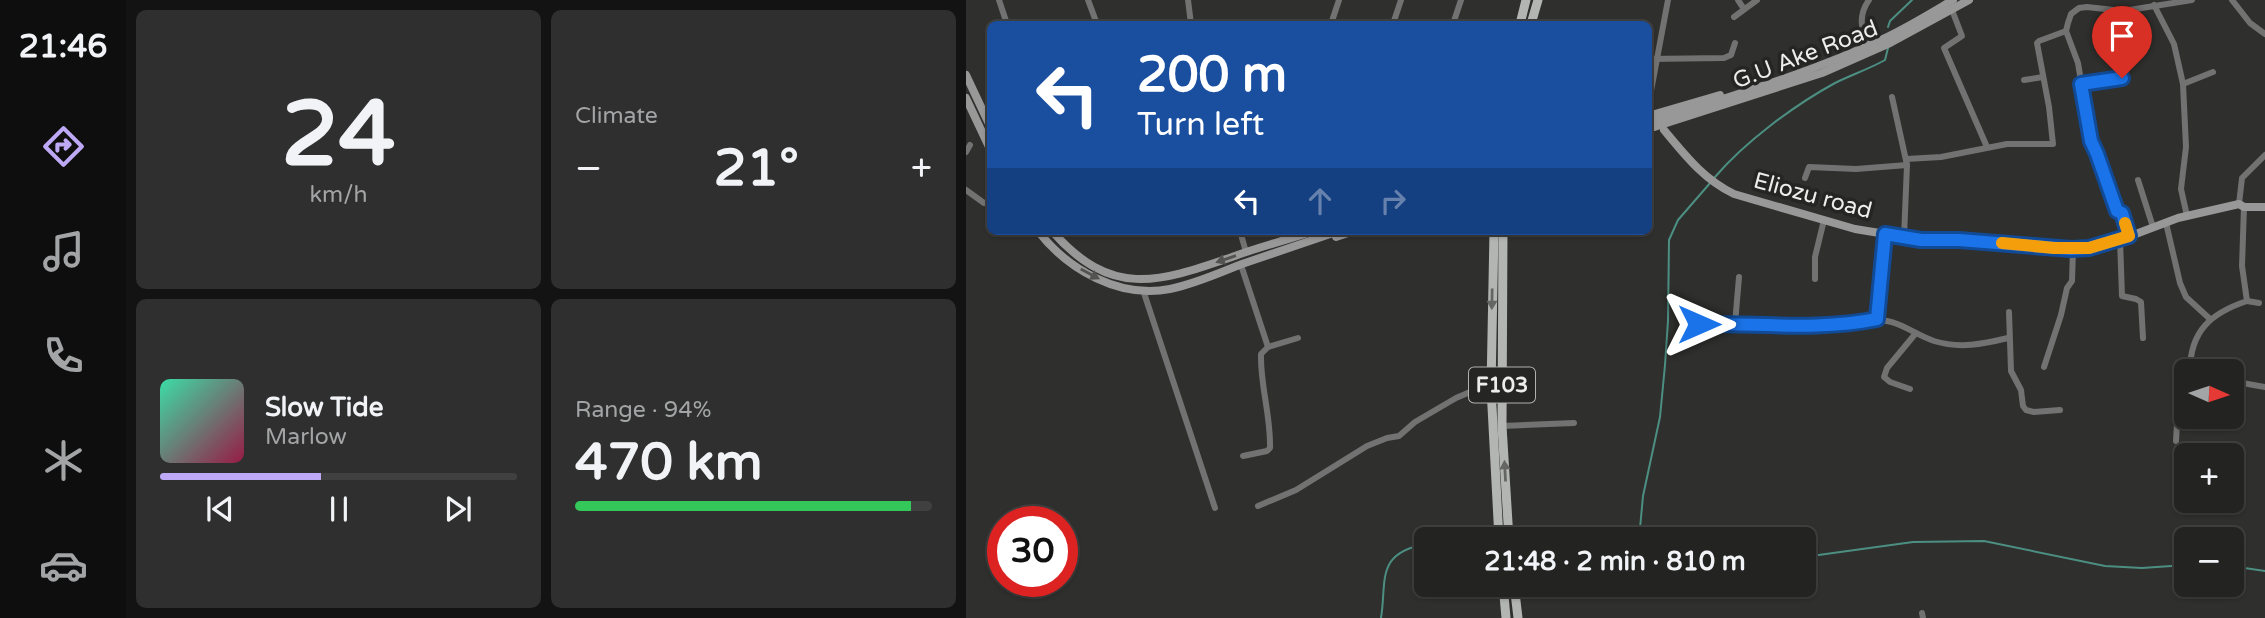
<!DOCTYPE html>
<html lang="en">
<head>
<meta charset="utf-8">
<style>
  :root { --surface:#232322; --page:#2f2f2f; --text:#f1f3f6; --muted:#a3a4a5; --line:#404040; --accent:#bda9f5 }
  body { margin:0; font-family:"Varela Round",sans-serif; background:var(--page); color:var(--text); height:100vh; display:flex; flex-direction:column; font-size:26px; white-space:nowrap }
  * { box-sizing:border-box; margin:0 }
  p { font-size:23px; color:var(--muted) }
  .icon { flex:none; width:38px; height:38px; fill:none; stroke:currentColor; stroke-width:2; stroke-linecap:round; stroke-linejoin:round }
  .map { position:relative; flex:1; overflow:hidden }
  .panel { display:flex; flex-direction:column; gap:10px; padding:10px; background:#131313; width:840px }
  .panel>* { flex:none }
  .hud { position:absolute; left:21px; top:21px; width:665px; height:214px; border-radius:10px; box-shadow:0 2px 5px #0004,0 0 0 2px var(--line); background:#1a4fa0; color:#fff; overflow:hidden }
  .needle { width:46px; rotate:93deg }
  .tools { position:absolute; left:1208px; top:359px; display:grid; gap:14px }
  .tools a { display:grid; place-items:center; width:70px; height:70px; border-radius:10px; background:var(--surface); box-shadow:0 2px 5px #0004,0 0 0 2px var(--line); font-size:35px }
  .speed { position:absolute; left:21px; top:506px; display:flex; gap:14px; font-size:35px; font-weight:700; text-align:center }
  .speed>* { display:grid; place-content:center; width:91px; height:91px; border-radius:50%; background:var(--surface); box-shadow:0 2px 5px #0004,0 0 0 2px var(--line); line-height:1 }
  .speed .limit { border:10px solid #d22; background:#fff; color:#111 }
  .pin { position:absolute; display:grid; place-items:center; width:60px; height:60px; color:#fff; margin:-72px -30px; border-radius:50% 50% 50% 0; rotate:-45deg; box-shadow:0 0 7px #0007 }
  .pin .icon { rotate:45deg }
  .me { position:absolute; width:77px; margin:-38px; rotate:90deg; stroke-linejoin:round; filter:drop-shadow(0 0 5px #0008) }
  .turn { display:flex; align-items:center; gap:24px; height:147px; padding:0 35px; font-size:32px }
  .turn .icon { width:91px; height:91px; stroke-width:2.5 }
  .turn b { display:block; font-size:49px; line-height:60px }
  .lanes { display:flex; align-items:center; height:66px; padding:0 35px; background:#0003; justify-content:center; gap:35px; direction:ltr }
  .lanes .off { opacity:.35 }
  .big { font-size:52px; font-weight:800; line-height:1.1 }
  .panel .tile { flex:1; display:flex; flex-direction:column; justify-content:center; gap:10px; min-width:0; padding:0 24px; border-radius:10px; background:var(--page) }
  .panel .dial { align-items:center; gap:0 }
  .dial b { font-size:91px; line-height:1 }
  .song { display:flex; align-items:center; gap:21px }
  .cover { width:84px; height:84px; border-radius:10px; background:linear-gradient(135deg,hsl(160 70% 55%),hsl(340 70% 35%)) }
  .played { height:7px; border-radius:4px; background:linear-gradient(90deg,var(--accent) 45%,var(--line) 45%) }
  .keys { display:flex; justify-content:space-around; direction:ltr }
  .heat { display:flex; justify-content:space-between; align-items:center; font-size:38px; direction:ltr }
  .charge { height:10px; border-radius:5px; background:linear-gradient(90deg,#34c759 94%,var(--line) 0) }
  .panel .tiles { flex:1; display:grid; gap:10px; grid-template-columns:repeat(2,1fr) }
  .trip { position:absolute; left:448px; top:527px; width:402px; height:70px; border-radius:10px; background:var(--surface); box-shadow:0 2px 5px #0004,0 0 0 2px var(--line); font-weight:800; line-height:70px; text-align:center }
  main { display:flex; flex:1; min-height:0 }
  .menu { display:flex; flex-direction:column; width:126px; justify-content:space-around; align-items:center; background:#0e0e0e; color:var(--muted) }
  .menu .icon { width:49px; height:49px }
  .menu .selected { color:var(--accent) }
  .menu b { font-size:32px; color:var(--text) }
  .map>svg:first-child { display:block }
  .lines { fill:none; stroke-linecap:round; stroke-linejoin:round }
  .stream { stroke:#4c8f82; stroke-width:2 }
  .street { stroke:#717271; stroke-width:6 }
  .secondary { stroke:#979897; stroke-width:8 }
  .primary { stroke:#b3b5b3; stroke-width:9 }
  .oneway { fill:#535351 }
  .oneway2 { fill:#656664 }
  .route-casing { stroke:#114b97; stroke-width:18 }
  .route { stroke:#1a73e8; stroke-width:12 }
  .slow { stroke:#f59e0b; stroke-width:12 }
  .labels { text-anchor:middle; stroke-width:7; stroke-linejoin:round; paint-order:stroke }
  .shield { fill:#252523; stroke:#b1b2b0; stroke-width:2 }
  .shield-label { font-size:21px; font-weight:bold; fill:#edeeec }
  .street-label { font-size:23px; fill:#edeeec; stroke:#252523 }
</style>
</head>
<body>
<main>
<nav class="menu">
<b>21:46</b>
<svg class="icon selected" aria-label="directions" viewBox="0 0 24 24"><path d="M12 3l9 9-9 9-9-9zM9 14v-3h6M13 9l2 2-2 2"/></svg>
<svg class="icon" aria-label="music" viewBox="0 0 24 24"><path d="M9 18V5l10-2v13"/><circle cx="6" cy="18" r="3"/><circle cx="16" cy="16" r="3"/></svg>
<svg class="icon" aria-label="phone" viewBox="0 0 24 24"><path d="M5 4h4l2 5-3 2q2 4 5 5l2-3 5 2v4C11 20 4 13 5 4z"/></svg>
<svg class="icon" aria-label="climate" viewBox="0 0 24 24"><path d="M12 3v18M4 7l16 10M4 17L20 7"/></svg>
<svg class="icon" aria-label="car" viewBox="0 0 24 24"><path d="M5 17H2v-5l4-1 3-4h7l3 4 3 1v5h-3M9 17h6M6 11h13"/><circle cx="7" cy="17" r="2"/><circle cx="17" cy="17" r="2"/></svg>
</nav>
<section class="panel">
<div class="tiles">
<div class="tile dial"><b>24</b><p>km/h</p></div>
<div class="tile"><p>Climate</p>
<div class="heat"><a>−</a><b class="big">21°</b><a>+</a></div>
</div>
<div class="tile">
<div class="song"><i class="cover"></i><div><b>Slow Tide</b><p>Marlow</p></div></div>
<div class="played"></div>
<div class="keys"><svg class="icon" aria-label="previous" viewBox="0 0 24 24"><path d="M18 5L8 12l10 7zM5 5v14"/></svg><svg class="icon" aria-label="pause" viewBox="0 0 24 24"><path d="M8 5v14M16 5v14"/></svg><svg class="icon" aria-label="next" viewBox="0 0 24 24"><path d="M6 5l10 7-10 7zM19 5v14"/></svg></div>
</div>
<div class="tile"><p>Range · 94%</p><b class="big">470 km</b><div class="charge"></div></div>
</div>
</section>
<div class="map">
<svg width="1299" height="618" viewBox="0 0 1299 618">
  <rect width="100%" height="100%" fill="#2f2f2d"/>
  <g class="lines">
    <g class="stream">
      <polyline points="922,27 924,21 946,0"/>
      <path d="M749,177C779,142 827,106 869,83C885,75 903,69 919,60L922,48"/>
      <polyline points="550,534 560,534 578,539"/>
      <polyline points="505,539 518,537"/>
      <polyline points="673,539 677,496 694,417 699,365 702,321 703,240 712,220 745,182"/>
      <polyline points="838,557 947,542 1018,541 1139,566 1176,568 1220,565"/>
      <polyline points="1265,566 1299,571"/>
      <path d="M415,618C421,581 409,553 460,544"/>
    </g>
    <g class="street">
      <polyline points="33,0 41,24"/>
      <polyline points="122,0 131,24"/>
      <polyline points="222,0 225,24"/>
      <polyline points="772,0 778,9"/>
      <polyline points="1266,0 1284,23 1299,34"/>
      <polyline points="1188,5 1208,44 1217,84 1220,147 1215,189 1221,216"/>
      <polyline points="986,10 996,36 978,48 1021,147"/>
      <polyline points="768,17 791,0"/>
      <polyline points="365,24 373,0"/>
      <polyline points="427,24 435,0"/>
      <polyline points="487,24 495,0"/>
      <path d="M902,46C895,29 892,15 903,0"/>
      <polyline points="682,59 758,58 765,55 769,43"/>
      <polyline points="1058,80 1077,77"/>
      <polyline points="1115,84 1156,78"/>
      <polyline points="1217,84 1247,72"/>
      <polyline points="926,97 941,165 938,237"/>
      <polyline points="682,107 702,0"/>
      <polyline points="0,152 4,145"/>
      <polyline points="940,159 975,157 1041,144 1087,144 1083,107 1071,43 1073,41 1100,31"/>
      <polyline points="839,178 843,167 890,169 941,165"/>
      <polyline points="1172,180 1187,227"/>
      <polyline points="0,190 18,203"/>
      <polyline points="1273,204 1276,178 1299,155"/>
      <polyline points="1200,223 1214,283 1220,297 1244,319"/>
      <polyline points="274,231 280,252"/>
      <polyline points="1163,236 1156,213 1151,211 1131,154 1125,141 1112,63 1100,31 1102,23 1105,14 1113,8 1121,7 1157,11 1226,0"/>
      <polyline points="1154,239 1156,296 1170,299 1175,302 1177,338"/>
      <polyline points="275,265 302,347 332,338"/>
      <path d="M773,277L769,324C805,327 841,326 877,324C889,324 902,319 914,320C933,321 950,335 968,341C994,349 1017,344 1042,338"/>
      <polyline points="849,279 849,257 858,220"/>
      <polyline points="177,290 249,508"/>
      <polyline points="1281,301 1293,303"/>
      <polyline points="1043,312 1045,371 1055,390 1057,406 1060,410 1068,412 1094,410"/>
      <polyline points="911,319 919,234"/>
      <polyline points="733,324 769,324"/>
      <polyline points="1078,367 1095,315 1101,288 1106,281 1107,249"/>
      <path d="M1224,371C1224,331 1245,313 1281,301L1276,266L1278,207"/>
      <polyline points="1265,381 1299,387"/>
      <polyline points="944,389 924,382 918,377 921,368 950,333"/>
      <polyline points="536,426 608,423"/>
      <polyline points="1210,441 1213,390 1220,378"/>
      <path d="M277,456L301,451L304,448C305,416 294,385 295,354L302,347"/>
      <polyline points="292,506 330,490 401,446 421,438 433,436 449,422 490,398 504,392 525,388"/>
      <polyline points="956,613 957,618"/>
    </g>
    <g class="secondary">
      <polyline points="0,75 24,126"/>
      <polyline points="0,98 24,149"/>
      <polyline points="682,116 754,95"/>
      <path d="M682,123C763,97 845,73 921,37C944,26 965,13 987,0"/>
      <polyline points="682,129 856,73 924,43 1003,0"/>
      <path d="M698,130C719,155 737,179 768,194L889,229L938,237L1030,242L1105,249L1123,248L1146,243L1212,218L1273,204L1278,207H1299"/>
      <path d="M72,231C102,270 154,299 204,289C229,284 253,273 276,264C308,253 341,242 373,231"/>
      <path d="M86,231C145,298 191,283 266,257C293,247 321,240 348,231"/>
      <polyline points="370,237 388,231"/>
    </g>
    <g class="primary">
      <polyline points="554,24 560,0"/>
      <polyline points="565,24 572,0"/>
      <polyline points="528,231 525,388 533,539"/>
      <polyline points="537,231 536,426 543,539"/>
      <polyline points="537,584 540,618"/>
      <polyline points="548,584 552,618"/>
    </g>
  </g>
  <defs><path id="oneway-solid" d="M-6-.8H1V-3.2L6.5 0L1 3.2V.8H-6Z" transform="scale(1.75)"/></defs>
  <g class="oneway">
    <use href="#oneway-solid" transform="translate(260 259) rotate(161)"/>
    <use href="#oneway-solid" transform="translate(124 274) rotate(28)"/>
  </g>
  <g class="oneway2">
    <use href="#oneway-solid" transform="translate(526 299) rotate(91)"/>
    <use href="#oneway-solid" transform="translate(539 471) rotate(-93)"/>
  </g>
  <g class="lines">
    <g class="route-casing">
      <path id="route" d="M733,324C793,323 852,331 911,319L919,234L955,240H993L1105,249L1123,248L1163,236L1156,213L1151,211L1131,154L1125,141L1115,84L1156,78"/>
    </g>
    <use href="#route" class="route"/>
    <polyline class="slow" points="1036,243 1088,248 1123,248 1163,236 1159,223"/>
  </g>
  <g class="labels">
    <rect class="shield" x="503" y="367.5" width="66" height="35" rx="5"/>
    <g class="shield-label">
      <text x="536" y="392">F103</text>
    </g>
    <g class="street-label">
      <text transform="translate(839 54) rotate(-21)" y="8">G.U Ake Road</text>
      <text transform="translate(847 195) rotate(15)" y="8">Eliozu road</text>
    </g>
  </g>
</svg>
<div class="tools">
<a><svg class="needle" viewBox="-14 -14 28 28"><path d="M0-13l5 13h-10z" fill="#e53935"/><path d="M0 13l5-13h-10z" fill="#a3a4a5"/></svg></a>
<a>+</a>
<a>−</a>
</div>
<div class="speed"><div class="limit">30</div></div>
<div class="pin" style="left:1156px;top:78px;background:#d93025"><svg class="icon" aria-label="arrive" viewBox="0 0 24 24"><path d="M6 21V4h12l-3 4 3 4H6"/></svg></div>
<svg class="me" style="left:733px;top:324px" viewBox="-20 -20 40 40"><path d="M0-17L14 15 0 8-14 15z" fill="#1a73e8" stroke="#fff" stroke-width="4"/></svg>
<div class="trip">21:48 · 2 min · 810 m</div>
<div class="hud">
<div class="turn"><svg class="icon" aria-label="left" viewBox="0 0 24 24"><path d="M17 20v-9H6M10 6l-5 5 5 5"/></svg><div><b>200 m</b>Turn left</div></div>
<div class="lanes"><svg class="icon" aria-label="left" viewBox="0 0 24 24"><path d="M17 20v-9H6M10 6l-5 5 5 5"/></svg><svg class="icon off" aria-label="ahead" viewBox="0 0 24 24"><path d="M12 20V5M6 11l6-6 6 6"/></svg><svg class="icon off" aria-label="right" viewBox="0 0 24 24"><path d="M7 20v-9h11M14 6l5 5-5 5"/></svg></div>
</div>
</div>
</main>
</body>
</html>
